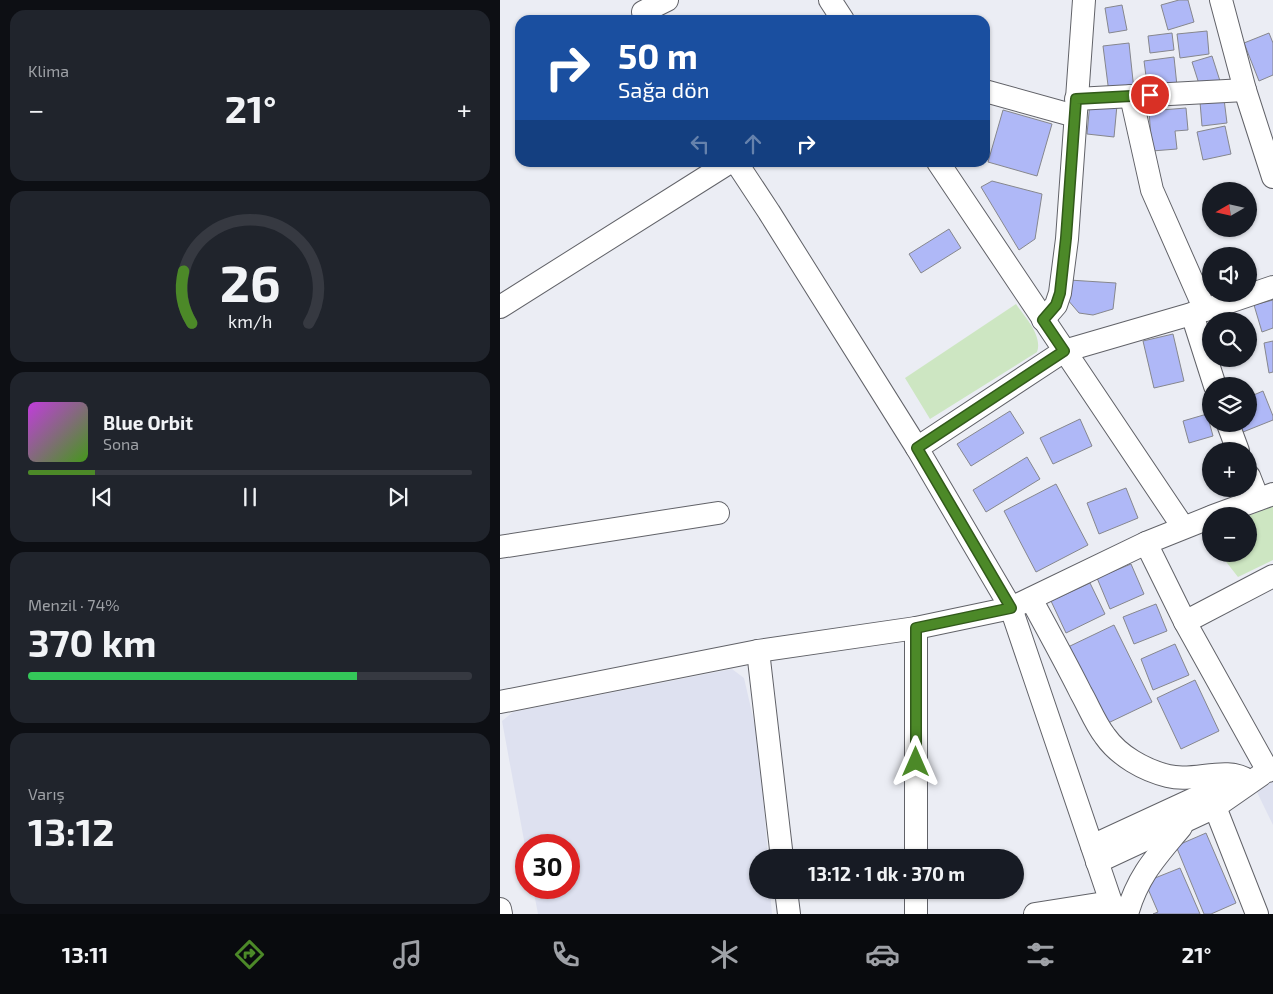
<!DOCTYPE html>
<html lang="tr">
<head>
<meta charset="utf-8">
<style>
  :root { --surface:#171b24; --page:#20242c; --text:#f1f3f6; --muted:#9ea1a6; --line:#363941; --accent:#4c8928 }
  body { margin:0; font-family:"Exo 2",sans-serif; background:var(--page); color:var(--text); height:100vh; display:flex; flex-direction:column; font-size:19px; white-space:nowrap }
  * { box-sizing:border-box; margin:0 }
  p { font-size:16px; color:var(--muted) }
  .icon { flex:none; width:28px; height:28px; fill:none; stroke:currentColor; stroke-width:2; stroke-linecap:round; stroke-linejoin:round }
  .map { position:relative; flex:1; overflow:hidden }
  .panel { display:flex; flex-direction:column; gap:10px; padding:10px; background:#0d0f14; width:500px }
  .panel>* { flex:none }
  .guide { position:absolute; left:15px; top:15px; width:475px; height:152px; border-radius:15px; box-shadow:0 1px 4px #0004; background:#1a4fa0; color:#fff; overflow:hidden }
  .needle { width:32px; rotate:261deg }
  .controls { position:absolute; left:702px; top:182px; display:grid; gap:10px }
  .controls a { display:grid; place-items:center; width:55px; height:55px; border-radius:50%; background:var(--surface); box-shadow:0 1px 4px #0004; font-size:25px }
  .speed { position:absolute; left:15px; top:834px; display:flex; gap:10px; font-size:25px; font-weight:700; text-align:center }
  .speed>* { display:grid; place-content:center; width:65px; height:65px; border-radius:50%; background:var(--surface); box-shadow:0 1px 4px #0004; line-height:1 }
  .speed .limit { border:8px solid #d22; background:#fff; color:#111 }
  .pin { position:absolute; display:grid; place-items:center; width:42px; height:42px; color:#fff; margin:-21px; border:2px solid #fff; border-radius:50%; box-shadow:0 1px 5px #0007 }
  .me { position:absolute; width:55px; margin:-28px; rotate:0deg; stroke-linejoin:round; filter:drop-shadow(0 0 4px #0008) }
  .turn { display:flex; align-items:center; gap:18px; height:105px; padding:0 20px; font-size:22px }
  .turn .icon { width:65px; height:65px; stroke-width:2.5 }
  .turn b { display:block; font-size:35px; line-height:42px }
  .lanes { display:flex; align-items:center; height:48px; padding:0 20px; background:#0003; justify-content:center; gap:25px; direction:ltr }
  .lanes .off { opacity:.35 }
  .big { font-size:38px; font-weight:700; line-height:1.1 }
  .panel .widget { flex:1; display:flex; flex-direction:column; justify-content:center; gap:8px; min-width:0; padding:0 18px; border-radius:15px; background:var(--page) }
  .panel .dial { align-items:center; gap:0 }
  .dial svg { height:130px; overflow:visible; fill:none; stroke:var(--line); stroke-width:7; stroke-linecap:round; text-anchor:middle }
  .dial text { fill:var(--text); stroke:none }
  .song { display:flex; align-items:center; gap:15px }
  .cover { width:60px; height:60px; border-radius:8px; background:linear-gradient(135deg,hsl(290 70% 55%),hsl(100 70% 35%)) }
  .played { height:5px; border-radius:2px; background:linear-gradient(90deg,var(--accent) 15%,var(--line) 15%) }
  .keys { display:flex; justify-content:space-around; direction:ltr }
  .heat { display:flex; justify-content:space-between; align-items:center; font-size:28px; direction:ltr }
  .charge { height:8px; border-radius:4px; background:linear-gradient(90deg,#34c759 74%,var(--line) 0) }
  .trip { position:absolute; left:249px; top:849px; width:275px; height:50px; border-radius:25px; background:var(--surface); box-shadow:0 1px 4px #0004; font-weight:700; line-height:50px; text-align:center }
  .dock { display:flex; height:80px; justify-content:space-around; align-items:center; background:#090b0e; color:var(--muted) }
  .dock .icon { width:35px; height:35px }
  .dock .current { color:var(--accent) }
  .dock b { font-size:22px; color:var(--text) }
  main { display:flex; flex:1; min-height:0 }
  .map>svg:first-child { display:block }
  .built { fill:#dee1f0 }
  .green { fill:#cde6c2 }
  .building { fill:#afb8f7; stroke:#86878d }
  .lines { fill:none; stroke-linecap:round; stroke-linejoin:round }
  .minor-casing { stroke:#616268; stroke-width:24 }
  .minor { stroke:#fff; stroke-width:22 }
  .route-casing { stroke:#31591a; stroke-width:12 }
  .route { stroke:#4c8928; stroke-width:9 }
</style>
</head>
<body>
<main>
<section class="panel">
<div class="widget"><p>Klima</p>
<div class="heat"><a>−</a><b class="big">21°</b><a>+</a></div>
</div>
<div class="widget dial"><svg viewBox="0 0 100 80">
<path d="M14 69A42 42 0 1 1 86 69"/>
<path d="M14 69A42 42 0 0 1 9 37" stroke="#4c8928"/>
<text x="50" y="56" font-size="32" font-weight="700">26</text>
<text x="50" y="72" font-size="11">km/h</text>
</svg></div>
<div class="widget">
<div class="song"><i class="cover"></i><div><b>Blue Orbit</b><p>Sona</p></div></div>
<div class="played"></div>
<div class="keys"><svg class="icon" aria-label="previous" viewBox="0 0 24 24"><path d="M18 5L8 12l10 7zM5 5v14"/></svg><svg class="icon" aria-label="pause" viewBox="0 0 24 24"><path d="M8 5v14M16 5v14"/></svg><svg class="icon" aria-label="next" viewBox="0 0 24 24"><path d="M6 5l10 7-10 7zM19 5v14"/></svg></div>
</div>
<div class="widget"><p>Menzil · 74%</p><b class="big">370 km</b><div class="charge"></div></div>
<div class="widget"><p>Varış</p><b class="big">13:12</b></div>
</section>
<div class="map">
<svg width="773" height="914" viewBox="0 0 773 914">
  <rect width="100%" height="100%" fill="#ebedf4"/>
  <g class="built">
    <polygon points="232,669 244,678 259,743 268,857 258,858 258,890 270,890 272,914 38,914 33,888 69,888 69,845 26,845 26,851 2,721 13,712"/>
    <polygon points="773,777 773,825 754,786"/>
  </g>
  <g class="green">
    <path d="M516,304C525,317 543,336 537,352L430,419L405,378Z"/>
    <polygon points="773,506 773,560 738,577 720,554 749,554 748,516"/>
  </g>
  <g class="building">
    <polygon points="679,0 688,0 694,22 668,30 661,5"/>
    <polygon points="622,5 627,30 609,33 605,8"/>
    <polygon points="707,31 709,54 680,58 677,34"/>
    <polygon points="672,33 674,50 650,53 648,36"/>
    <polygon points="769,33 773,43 773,75 759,81 744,43"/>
    <polygon points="629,43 634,90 609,93 603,46"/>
    <polygon points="712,56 720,81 700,87 692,62"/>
    <polygon points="674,57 677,86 652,90 650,76 646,76 644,61"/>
    <polygon points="724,99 727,123 702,126 700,102"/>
    <polygon points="590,102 617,105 614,137 587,134"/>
    <polygon points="686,108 688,130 675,131 677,149 652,151 649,111"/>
    <polygon points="485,109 489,110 485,124"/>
    <polygon points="503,110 552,124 537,176 488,162"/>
    <polygon points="725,126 731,154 703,160 697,132"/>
    <polygon points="492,181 542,194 535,239 519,250 481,187"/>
    <polygon points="449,229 461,248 421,273 409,254"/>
    <polygon points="569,280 616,283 613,309 593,315 579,313 567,299"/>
    <polygon points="773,300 773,328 762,332 754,305"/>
    <polygon points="673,334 684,381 654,388 643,341"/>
    <polygon points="773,341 773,372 769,373 764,343"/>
    <polygon points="763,391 773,416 773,420 743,432 740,424 749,424 749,397"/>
    <polygon points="510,411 524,433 471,466 457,444"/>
    <polygon points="707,414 713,436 689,443 683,421"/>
    <polygon points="580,419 592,446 553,464 540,438"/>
    <polygon points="527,457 540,479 486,512 473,490"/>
    <polygon points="556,484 588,545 536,572 504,511"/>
    <polygon points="626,488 638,518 599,534 587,503"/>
    <polygon points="631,564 644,594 610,609 597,578"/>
    <polygon points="590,583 605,614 566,633 551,601"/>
    <polygon points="656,604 667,631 634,644 623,617"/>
    <polygon points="614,625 652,702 606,724 568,647"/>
    <polygon points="675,644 689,675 653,690 641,659"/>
    <polygon points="695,680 719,731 681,749 657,698"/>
    <polygon points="706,833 736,903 711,914 704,914 676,846"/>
    <polygon points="680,868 700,914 653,914 658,912 645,882"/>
  </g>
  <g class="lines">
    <g class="minor-casing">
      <g id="minor">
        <polyline points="330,0 343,20"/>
        <polyline points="721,0 745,90 773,177"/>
        <polyline points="143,12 167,0"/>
        <polyline points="485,91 575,116"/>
        <polyline points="631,96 652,190 705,310"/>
        <polyline points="576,99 745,90"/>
        <polyline points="236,162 269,212 417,448 511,608 615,914"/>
        <polyline points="438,162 683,527"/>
        <polyline points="0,307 230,162"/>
        <polyline points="692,314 715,386"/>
        <polyline points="543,320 556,305 560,293 567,239 584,0"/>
        <polyline points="728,424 738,451"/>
        <polyline points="417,448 564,351 705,310 773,287"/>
        <polyline points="749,476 758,499"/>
        <polyline points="713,516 773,494"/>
        <polyline points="646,543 685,622 768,771"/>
        <polyline points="0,547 218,513"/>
        <path d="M531,599C548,630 565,661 581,693C589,707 595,723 605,736C619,756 644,770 668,776C695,783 726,765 749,781"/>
        <polyline points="685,622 773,576"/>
        <polyline points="258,651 282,858"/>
        <polyline points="0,702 258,651 416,628 511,608 646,543 711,517"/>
        <polyline points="715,807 757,914"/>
        <polyline points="592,846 722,786 736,783"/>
        <polyline points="416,858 416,628"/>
        <polyline points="597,862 715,807 761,775"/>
        <polyline points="286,890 289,914"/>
        <polyline points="0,909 1,914"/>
        <polyline points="416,914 416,890"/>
        <polyline points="535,914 611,902"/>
        <path d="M627,914C638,875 657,856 681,827"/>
      </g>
    </g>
    <use href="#minor" class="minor"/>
  </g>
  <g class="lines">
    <g class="route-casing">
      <polyline id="route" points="416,762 416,628 511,608 417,448 564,351 543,320 556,305 560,293 566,238 576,99 650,95"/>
    </g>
    <use href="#route" class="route"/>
  </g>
</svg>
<div class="controls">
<a><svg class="needle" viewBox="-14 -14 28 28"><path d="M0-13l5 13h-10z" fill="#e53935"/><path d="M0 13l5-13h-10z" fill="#9ea1a6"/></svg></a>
<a><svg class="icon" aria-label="sound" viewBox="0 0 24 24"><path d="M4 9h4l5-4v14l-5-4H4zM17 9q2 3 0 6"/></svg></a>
<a><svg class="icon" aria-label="search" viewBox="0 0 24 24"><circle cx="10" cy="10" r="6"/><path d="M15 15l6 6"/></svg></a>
<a><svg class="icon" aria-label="layers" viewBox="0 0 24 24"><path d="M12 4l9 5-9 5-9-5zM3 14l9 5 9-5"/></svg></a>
<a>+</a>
<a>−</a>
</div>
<div class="speed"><div class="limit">30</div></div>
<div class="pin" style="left:650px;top:95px;background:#d93025"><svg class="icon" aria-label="arrive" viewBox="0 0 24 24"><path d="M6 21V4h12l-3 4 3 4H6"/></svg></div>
<svg class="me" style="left:416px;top:762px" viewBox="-20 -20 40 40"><path d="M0-17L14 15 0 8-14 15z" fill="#4c8928" stroke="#fff" stroke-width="4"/></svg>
<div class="trip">13:12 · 1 dk · 370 m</div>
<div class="guide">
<div class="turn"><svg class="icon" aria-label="right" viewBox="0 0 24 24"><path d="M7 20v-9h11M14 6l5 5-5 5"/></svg><div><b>50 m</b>Sağa dön</div></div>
<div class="lanes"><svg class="icon off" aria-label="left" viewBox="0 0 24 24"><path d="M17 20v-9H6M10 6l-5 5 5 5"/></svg><svg class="icon off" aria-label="ahead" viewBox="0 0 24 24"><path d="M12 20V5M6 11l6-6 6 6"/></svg><svg class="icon" aria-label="right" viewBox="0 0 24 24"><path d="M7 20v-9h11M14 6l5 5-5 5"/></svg></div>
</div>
</div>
</main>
<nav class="dock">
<b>13:11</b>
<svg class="icon current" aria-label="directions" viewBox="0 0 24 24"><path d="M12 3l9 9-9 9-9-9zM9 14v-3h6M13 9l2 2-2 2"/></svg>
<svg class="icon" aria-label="music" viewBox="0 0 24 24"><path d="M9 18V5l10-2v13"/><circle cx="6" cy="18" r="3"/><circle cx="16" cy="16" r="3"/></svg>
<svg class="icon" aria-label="phone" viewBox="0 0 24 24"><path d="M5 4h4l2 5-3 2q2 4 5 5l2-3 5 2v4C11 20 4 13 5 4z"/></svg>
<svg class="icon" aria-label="climate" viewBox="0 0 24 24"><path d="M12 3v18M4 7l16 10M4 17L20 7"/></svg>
<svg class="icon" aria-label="car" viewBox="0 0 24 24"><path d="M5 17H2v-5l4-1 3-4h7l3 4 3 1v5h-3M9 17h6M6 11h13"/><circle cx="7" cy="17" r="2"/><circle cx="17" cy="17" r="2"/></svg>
<svg class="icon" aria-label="filters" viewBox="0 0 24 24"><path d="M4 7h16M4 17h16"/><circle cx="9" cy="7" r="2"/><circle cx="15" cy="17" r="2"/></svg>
<b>21°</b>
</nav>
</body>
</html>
